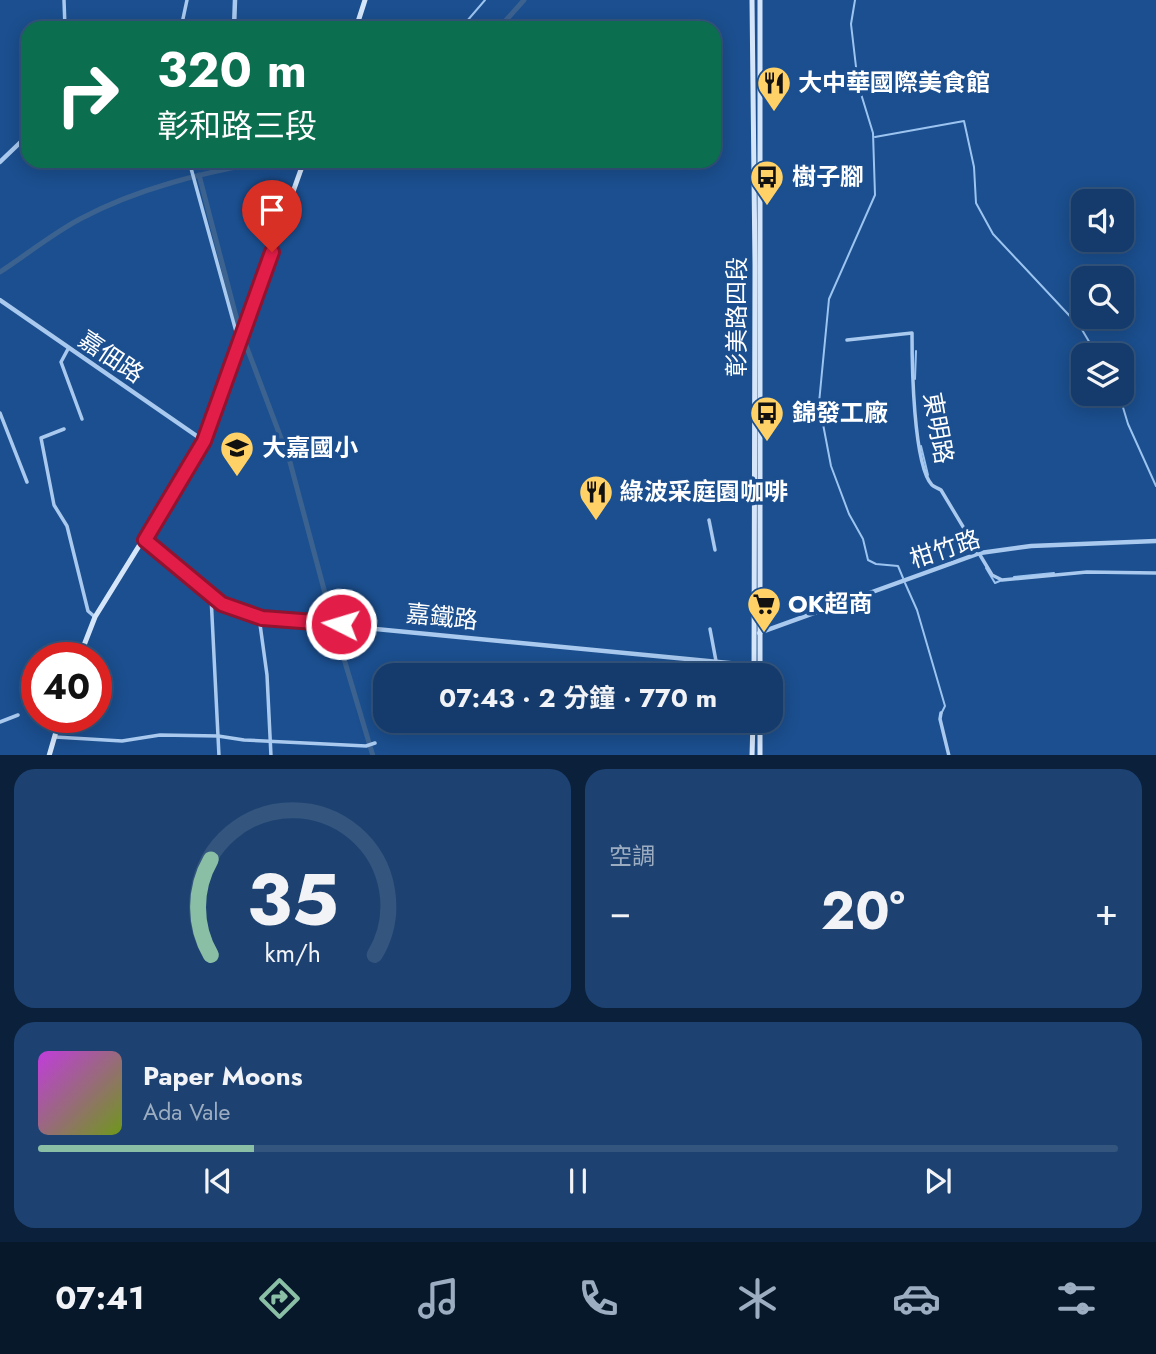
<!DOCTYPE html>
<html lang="zh-TW">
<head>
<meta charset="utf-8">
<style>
  :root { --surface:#143b6b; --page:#1d4271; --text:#f1f3f6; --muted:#9dadc1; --line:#33557e; --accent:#8abfa5 }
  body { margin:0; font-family:Jost,"Noto Sans TC",sans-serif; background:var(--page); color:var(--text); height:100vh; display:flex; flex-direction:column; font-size:26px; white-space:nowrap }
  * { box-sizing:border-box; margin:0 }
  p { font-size:23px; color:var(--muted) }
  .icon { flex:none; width:38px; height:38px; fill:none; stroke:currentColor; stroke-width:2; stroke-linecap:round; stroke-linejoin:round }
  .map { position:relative; height:755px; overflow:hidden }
  .details { display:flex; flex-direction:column; gap:14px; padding:14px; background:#0b203b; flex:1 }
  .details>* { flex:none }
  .banner { position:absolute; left:21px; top:21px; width:700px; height:147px; border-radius:21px; box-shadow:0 4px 18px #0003,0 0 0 2px var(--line); background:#0b6e4f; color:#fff; overflow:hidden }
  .tools { position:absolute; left:1071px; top:189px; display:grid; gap:14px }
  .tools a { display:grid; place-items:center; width:63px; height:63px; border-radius:14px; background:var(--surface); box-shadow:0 4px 18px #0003,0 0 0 2px var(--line); font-size:35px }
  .speed { position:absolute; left:21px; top:642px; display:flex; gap:14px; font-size:35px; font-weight:700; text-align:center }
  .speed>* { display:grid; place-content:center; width:91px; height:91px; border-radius:50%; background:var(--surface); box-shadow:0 4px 18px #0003,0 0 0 2px var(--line); line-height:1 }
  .speed .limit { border:10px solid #d22; background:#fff; color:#111 }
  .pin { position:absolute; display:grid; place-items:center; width:60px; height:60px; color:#fff; margin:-72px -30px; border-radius:50% 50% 50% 0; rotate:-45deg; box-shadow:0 0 7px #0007 }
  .pin .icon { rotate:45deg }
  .me { position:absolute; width:77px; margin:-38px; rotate:275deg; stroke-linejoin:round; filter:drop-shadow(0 0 5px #0008) }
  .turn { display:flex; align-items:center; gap:24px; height:147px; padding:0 21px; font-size:32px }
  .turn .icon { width:91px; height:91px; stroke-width:2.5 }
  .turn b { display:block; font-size:49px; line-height:60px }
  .big { font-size:52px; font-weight:700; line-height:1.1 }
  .details .card { flex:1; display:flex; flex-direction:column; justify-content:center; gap:10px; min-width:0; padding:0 24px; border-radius:21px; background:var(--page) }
  .details .dial { align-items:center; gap:0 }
  .dial svg { height:182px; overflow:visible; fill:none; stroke:var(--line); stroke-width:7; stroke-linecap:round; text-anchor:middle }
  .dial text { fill:var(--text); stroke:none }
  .song { display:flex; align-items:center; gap:21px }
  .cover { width:84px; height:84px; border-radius:10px; background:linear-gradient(135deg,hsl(290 70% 55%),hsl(80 70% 35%)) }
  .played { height:7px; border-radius:4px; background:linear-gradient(90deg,var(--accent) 20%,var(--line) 20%) }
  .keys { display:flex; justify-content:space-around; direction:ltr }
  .heat { display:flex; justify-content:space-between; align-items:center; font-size:38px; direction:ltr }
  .details .tiles { flex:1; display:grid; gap:14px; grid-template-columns:1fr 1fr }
  .card:last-child { grid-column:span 2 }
  .trip { position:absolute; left:373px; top:663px; width:410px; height:70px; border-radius:21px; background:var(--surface); box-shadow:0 4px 18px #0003,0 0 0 2px var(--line); font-weight:700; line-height:70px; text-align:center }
  .menu { display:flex; height:112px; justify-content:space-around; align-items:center; background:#08182b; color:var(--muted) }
  .menu .icon { width:49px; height:49px }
  .menu .current { color:var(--accent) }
  .menu b { font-size:32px; color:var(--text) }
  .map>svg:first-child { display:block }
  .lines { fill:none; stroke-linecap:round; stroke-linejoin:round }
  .stream { stroke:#9cc4f0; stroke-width:2 }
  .canal { stroke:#3c6290; stroke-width:5 }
  .minor { stroke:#a9c9ee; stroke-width:3.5 }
  .tertiary { stroke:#a9c9ee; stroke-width:4.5 }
  .secondary { stroke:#d6e6fa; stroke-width:5 }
  .route-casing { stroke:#92132f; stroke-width:18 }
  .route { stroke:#e11d48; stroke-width:12 }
  .labels { text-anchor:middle; stroke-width:7; stroke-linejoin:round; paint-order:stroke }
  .poi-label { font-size:24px; font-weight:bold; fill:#fff; stroke:#1b4f8f; text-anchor:start }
  .street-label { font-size:24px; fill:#fff; stroke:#1b4f8f }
</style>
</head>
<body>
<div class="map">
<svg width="1156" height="756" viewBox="0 0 1156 756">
  <rect width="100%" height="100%" fill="#1b4f8f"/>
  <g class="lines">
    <g class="stream">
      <polyline points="855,0 851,24 858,84 873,133 875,195 829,299 819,403 831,466 849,514 863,539 868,560 876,564 898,566 903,578"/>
      <polyline points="461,28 485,0"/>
      <polyline points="875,137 964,121 974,167 976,203 993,234 1081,328 1097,355"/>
      <polyline points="915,379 916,351"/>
      <polyline points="1119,394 1128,424 1156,486"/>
      <polyline points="921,446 928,475"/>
      <polyline points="986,568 995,583 1002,580"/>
      <polyline points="1014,577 1054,573"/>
      <polyline points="905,583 917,610 945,706 941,714"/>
    </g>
    <g class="canal">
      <polyline points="499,28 524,0"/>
      <polyline points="199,175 238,324 290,462 330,612 373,756"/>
      <path d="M0,272C26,255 52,234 80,219C138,188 205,172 269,161"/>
    </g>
    <g class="minor">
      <polyline points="64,0 65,28"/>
      <polyline points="181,28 187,0"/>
      <polyline points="189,161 237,335 241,337"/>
      <path d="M847,340L912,333C912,361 913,465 932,485C934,487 938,488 941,490L992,575L1002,580L1087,572L1156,573"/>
      <polyline points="68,349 61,362 82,419"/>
      <polyline points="0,413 27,482"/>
      <polyline points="64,429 41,438 54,505 67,526 88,611 95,617"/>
      <polyline points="709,520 715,550"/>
      <polyline points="211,596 219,756"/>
      <polyline points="259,617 267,675 271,756"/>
      <polyline points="710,629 716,661"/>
      <polyline points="941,713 940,719 949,756"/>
      <polyline points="0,722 18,715"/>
      <polyline points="55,737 122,741 160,735 218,736 244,740 366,746 375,743"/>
    </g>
    <g class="tertiary">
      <polyline points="234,28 235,0"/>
      <polyline points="0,162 28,135"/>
      <polyline points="0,300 204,441"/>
      <polyline points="145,540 222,604 262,618 760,666"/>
      <polyline points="759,633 980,553 1031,546 1156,541"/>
    </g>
    <g class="secondary">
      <polyline points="752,0 755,265 754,676"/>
      <polyline points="760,0 760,676"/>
      <polyline points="356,28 365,0"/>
      <polyline points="79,658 95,617 204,441 304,161"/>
      <polyline points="49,756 60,718"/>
      <polyline points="752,756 753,721"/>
      <polyline points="760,756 760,721"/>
    </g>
  </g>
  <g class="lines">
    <g class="route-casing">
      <polyline id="route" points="272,252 204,441 145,540 222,604 262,618 341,624"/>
    </g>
    <use href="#route" class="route"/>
  </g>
  <defs>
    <g id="restaurant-pin" transform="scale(1.75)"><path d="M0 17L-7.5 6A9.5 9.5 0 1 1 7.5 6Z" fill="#ffd166" stroke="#1b4f8f"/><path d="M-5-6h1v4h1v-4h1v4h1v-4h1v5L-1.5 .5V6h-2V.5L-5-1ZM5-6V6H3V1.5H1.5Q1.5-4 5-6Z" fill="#111"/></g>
    <g id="bus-pin" transform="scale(1.75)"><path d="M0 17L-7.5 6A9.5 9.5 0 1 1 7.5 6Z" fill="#ffd166" stroke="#1b4f8f"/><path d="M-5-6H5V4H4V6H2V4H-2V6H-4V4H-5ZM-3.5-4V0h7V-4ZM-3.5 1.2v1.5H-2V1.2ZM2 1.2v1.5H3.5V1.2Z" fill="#111"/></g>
    <g id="school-pin" transform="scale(1.75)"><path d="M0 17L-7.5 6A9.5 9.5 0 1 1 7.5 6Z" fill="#ffd166" stroke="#1b4f8f"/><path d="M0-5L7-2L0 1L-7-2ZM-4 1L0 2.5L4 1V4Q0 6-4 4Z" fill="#111"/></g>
    <g id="supermarket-pin" transform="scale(1.75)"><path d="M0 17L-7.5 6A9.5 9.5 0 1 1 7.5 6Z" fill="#ffd166" stroke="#1b4f8f"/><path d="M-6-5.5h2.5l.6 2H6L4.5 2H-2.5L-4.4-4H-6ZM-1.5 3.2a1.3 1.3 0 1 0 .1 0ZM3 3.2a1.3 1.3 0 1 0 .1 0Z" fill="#111"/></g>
  </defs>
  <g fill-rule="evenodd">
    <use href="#restaurant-pin" x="774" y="83"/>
    <use href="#bus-pin" x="767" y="177"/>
    <use href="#bus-pin" x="767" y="413"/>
    <use href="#school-pin" x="237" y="448"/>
    <use href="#restaurant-pin" x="596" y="492"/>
    <use href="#supermarket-pin" x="764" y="604"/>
  </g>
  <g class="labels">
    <g class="poi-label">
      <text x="798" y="91">大中華國際美食館</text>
      <text x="792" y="185">樹子腳</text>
      <text x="792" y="421">錦發工廠</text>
      <text x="262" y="456">大嘉國小</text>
      <text x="620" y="500">綠波采庭園咖啡</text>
      <text x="788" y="612">OK超商</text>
    </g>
    <g class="street-label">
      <text transform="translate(737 317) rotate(-90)" y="8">彰美路四段</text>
      <text transform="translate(111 357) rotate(34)" y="8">嘉佃路</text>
      <text transform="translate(938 428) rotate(80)" y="8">東明路</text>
      <text transform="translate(945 549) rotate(-18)" y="8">柑竹路</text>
      <text transform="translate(442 617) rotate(6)" y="8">嘉鐵路</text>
    </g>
  </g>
</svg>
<div class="tools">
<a><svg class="icon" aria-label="sound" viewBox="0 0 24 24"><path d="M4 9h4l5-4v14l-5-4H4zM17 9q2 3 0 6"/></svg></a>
<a><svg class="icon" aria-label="search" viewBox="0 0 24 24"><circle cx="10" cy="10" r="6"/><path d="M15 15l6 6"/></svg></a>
<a><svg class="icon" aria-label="layers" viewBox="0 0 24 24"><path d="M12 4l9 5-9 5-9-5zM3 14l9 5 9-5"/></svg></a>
</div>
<div class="speed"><div class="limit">40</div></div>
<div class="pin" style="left:272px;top:252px;background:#d93025"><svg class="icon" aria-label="arrive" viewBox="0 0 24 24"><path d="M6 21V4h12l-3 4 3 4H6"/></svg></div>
<svg class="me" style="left:341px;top:624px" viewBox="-20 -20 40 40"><circle r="17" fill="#e11d48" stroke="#fff" stroke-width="3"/><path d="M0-11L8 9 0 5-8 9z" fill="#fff"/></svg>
<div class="trip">07:43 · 2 分鐘 · 770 m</div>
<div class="banner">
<div class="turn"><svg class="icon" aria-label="right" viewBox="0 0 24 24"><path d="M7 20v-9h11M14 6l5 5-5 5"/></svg><div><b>320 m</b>彰和路三段</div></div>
</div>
</div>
<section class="details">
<div class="tiles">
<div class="card dial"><svg viewBox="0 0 100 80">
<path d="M14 69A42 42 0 1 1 86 69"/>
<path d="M14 69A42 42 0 0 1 14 27" stroke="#8abfa5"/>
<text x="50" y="56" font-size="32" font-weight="700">35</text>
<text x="50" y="72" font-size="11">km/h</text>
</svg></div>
<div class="card"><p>空調</p>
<div class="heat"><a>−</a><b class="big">20°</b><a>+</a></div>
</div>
<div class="card">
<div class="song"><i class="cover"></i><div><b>Paper Moons</b><p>Ada Vale</p></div></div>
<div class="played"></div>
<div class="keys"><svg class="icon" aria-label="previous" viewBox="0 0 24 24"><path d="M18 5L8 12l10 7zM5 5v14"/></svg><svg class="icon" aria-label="pause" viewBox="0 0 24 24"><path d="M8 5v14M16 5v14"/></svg><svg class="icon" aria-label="next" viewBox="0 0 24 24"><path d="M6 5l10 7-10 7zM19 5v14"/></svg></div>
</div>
</div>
</section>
<nav class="menu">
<b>07:41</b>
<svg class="icon current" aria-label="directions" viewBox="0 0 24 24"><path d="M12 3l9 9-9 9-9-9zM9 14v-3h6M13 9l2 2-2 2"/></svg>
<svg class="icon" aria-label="music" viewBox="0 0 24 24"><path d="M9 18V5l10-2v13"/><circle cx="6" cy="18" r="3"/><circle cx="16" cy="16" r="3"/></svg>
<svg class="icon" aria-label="phone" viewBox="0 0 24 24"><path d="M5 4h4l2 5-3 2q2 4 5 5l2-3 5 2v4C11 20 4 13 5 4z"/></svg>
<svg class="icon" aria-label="climate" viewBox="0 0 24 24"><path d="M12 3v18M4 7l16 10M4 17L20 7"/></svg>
<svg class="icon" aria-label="car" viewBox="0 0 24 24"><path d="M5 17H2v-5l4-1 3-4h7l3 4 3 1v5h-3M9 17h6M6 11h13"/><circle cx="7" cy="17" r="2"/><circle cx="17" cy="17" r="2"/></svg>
<svg class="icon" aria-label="filters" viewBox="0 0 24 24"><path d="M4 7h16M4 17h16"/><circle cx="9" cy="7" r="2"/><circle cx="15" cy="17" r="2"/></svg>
</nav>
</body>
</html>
